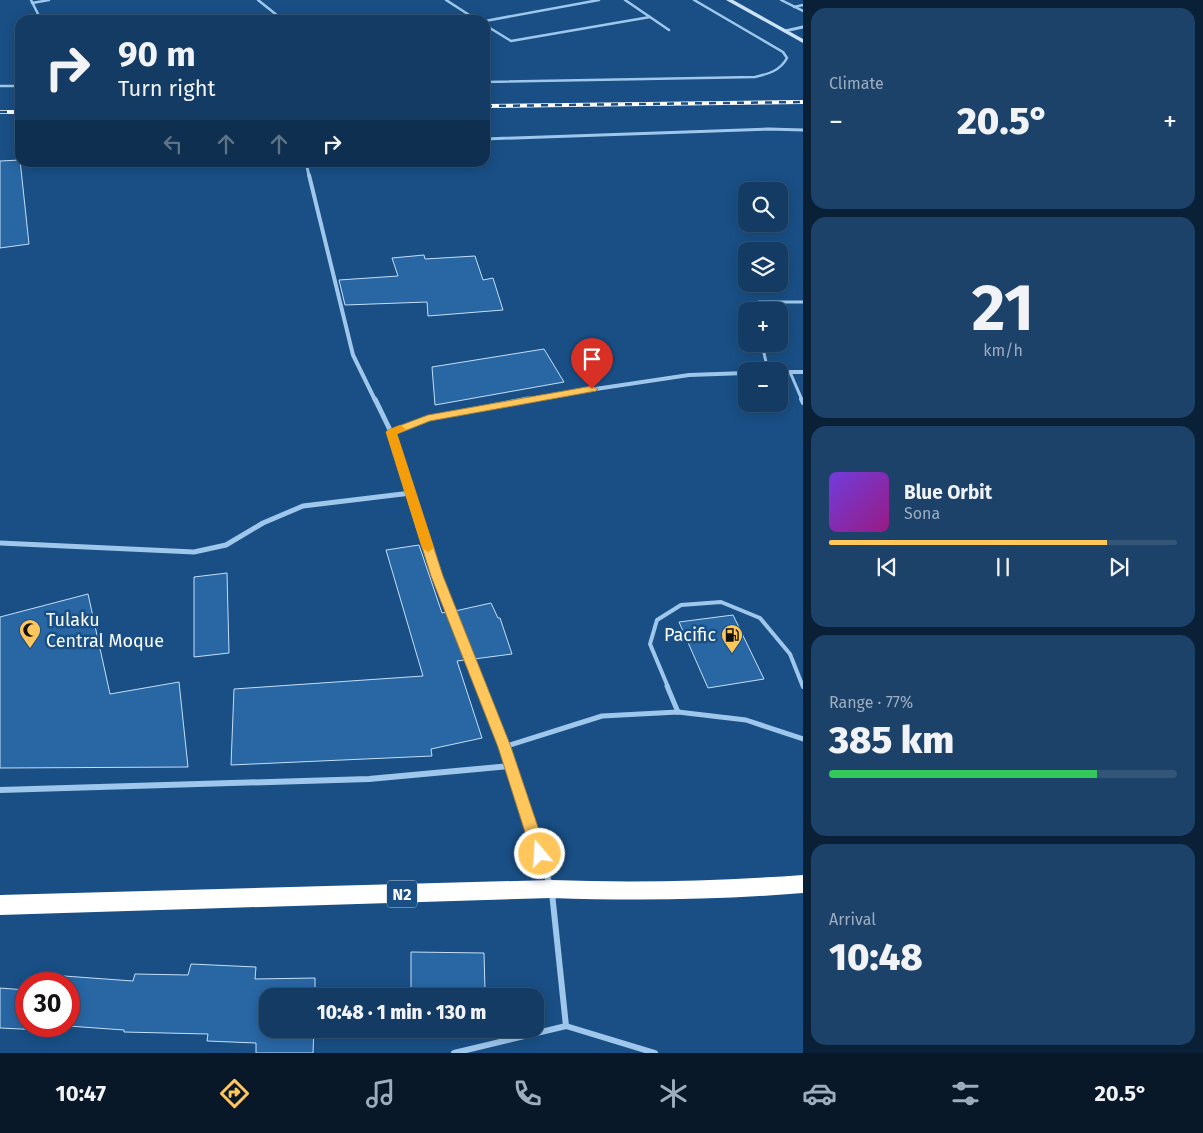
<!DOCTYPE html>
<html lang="en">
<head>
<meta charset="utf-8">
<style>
  :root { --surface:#133b64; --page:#1c426a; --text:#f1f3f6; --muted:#9dadbf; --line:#325578; --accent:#ffc65b }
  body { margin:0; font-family:"Fira Sans",sans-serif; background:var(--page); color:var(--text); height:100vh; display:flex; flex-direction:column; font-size:19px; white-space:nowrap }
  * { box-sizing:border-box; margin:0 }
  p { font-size:16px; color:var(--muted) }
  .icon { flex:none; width:28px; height:28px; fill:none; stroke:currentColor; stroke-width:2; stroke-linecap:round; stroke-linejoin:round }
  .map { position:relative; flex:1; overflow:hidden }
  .side { display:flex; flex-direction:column; gap:8px; padding:8px; background:#0a2037; width:400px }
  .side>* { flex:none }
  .hud { position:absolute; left:15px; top:15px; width:475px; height:152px; border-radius:15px; box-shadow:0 2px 12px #0003,0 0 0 1px var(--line); background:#133b64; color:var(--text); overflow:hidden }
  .controls { position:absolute; left:738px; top:182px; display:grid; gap:10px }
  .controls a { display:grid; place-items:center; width:50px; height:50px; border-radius:10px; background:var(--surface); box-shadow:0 2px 12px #0003,0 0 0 1px var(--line); font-size:25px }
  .speed { position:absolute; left:15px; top:972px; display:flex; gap:10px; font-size:25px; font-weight:700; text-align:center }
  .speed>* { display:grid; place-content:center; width:65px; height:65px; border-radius:50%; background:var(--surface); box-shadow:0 2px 12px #0003,0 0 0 1px var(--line); line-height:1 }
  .speed .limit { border:8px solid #d22; background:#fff; color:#111 }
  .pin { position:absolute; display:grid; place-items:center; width:42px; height:42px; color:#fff; margin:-51px -21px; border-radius:50% 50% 50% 0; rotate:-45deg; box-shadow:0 0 5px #0007 }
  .pin .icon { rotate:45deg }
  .me { position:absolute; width:55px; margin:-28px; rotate:342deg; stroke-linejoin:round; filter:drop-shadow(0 0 4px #0008) }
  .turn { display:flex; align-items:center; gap:18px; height:105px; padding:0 20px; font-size:22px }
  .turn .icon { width:65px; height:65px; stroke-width:2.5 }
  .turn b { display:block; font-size:35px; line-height:42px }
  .lanes { display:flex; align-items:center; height:48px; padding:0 20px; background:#0003; justify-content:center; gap:25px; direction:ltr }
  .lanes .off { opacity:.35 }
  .big { font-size:38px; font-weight:800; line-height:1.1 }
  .side .card { flex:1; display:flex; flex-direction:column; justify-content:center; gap:8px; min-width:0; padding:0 18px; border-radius:15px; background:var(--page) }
  .side .dial { align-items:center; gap:0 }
  .dial b { font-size:65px; line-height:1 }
  .song { display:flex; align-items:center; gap:15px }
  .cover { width:60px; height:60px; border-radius:8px; background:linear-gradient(135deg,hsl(260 70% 55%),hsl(310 70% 35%)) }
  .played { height:5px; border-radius:2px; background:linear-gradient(90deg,var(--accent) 80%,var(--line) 80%) }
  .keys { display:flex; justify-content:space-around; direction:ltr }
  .heat { display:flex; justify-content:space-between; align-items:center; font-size:28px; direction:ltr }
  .charge { height:8px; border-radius:4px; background:linear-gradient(90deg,#34c759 77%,var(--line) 0) }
  .trip { position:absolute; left:259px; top:988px; width:285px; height:50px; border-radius:15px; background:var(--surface); box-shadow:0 2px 12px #0003,0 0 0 1px var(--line); font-weight:800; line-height:50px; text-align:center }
  .menu { display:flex; height:80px; justify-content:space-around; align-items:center; background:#081828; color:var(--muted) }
  .menu .icon { width:35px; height:35px }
  .menu .active { color:var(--accent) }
  .menu b { font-size:22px; color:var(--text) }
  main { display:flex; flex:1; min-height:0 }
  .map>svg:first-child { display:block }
  .building { fill:#2866a4; stroke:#c5dff9 }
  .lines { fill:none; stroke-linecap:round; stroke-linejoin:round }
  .lane-far3 { stroke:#9fc7ec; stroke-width:2.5 }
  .lane-far2 { stroke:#9fc7ec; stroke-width:3 }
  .lane-far1 { stroke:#9fc7ec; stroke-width:4 }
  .lane { stroke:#9fc7ec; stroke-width:5 }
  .street-far3 { stroke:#9fc7ec; stroke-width:3 }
  .street-far2 { stroke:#9fc7ec; stroke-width:4 }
  .street-far1 { stroke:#9fc7ec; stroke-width:5 }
  .street { stroke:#9fc7ec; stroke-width:6 }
  .secondary { fill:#cce2f9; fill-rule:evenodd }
  .highway { fill:#fff; fill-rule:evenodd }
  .rail-casing { stroke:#fff; stroke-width:4 }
  .rail { stroke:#194f85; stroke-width:2.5; stroke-dasharray:7; stroke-linecap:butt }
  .route { fill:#ffc65b; stroke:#a6813b }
  .slow { fill:#f59e0b }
  .labels { text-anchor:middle; stroke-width:5; stroke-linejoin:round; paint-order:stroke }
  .shield { fill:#194f85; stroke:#bacada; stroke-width:1 }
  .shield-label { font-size:16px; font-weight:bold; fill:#fff }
  .poi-label { font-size:18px; fill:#fff; stroke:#194f85; text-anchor:start }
</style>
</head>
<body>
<main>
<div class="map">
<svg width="803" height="1053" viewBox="0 0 803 1053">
  <rect width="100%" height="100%" fill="#194f85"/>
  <g class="building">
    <polygon points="20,160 29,244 0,248 0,161"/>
    <polygon points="424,255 425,259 475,256 483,280 493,278 503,310 428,316 427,302 345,305 339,280 398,276 392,258"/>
    <polygon points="544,349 564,382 435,405 432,367"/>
    <polygon points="419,545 442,613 446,612 465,660 457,661 482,738 431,749 432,756 231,765 234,689 423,676 386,550"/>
    <polygon points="227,573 229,653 194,657 194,577"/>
    <polygon points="88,594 110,694 179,682 188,767 0,768 0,617"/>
    <polygon points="491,603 498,618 500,618 512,654 474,659 455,611"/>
    <polygon points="733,615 764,679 708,688 679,622"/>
    <polygon points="411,952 484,953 485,990 411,989"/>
    <polygon points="191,964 256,967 255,979 315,978 315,996 268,996 268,1029 314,1029 313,1053 256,1053 256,1043 207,1041 208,1034 124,1032 124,1030 68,1026 69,984 62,984 64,976 133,981 135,974 188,975"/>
    <polygon points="0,988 26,990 26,1026 43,1026 42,1030 0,1028"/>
  </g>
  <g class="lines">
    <g class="lane-far3">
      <polyline points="31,0 41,20"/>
      <polyline points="258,0 283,20"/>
      <polyline points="446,0 477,20"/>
      <polyline points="625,0 669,30"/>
      <polyline points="781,0 803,11"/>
      <polyline points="32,3 49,0"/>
      <polyline points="794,7 803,5"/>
      <polyline points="485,21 599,0"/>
      <polyline points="485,25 511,41 650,17"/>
      <path d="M485,82L755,77C768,74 780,71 787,58L783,52L694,0"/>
      <polyline points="0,86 20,86"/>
    </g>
    <g class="lane-far2">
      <polyline points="755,311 759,302 803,302"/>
      <polyline points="762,344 768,371"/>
      <polyline points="790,372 802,400"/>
    </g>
    <g class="lane-far1">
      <polyline points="801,399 803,403"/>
      <polyline points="668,687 650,644 657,620 681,605 721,602 760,618 790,654 803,687"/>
    </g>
    <g class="lane">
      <polyline points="667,686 678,712"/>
      <polyline points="504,747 602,716 678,712 746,720 803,739"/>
    </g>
    <g class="street-far3">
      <polyline points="785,31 803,27"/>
      <polyline points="485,139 769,129 803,130"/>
      <polyline points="306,162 309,176"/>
    </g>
    <g class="street-far2">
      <polyline points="309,175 353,355 375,400"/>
      <polyline points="779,372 803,372"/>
      <polyline points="522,400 689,375 746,373"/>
    </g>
    <g class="street-far1">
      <polyline points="375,399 391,432 437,576 480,687"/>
      <polyline points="391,432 428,418 528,399"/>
      <polyline points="0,543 194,552 226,545 263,523 303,506 411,493"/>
    </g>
    <g class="street">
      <polyline points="480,686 504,747 550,885"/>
      <polyline points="0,790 369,779 511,766"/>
      <polyline points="566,1026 655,1053"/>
      <polyline points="454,1053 566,1026 552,893"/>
    </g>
    <polygon class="secondary" points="726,0 733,0 803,39 803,43"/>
    <path class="highway" d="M803,875V893C718,900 636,901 551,898L0,915V895L551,880C635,883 719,881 803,875Z"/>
    <g class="rail-casing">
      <g id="rail">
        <polyline points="485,106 803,102"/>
        <polyline points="0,112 20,112"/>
      </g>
    </g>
    <use href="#rail" class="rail"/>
  </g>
  <polygon class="route" points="592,386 598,389 596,391 430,421 397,434 443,576 511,747 547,854 545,859 540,861 535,859 532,854 498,747 431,576 386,432 388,430 428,415"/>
  <polygon class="slow" points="400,425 406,429 397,434 434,548 428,552 422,548 386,432 388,430"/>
  <defs>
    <g id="mosque-pin" transform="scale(1.125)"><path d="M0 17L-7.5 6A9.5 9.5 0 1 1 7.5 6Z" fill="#ffc65b" stroke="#194f85"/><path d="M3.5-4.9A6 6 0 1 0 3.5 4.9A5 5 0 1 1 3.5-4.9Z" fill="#111"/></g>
    <g id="fuel-pin" transform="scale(1.125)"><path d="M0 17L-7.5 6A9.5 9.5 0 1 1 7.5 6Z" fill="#ffc65b" stroke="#194f85"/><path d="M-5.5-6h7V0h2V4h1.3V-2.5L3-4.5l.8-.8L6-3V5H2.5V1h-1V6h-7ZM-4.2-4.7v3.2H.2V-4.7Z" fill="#111"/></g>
  </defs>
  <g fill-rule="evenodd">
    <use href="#mosque-pin" x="30" y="630"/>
    <use href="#fuel-pin" x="732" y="635"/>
  </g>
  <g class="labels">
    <rect class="shield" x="387" y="880.5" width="30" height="27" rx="4"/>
    <g class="shield-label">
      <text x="402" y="900">N2</text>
    </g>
    <g class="poi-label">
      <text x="46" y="626">Tulaku<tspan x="46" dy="21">Central Moque</tspan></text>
      <text x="716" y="641" text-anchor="end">Pacific</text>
    </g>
  </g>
</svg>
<div class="controls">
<a><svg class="icon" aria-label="search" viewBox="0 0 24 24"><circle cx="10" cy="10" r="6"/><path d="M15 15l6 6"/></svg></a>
<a><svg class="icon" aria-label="layers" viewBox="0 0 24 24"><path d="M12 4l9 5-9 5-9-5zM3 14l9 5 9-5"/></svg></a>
<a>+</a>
<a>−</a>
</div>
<div class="speed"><div class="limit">30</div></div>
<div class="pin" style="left:592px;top:389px;background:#d93025"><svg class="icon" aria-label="arrive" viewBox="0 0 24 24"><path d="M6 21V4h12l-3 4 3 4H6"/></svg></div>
<svg class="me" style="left:540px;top:854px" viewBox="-20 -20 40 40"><circle r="17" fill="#ffc65b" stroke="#fff" stroke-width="3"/><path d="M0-11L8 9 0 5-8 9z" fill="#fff"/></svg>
<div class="trip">10:48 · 1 min · 130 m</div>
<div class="hud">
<div class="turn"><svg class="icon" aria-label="right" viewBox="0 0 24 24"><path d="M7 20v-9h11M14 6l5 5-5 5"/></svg><div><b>90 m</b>Turn right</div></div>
<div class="lanes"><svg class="icon off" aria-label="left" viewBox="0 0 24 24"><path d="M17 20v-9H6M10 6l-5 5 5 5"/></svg><svg class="icon off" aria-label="ahead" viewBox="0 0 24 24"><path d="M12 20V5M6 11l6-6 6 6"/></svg><svg class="icon off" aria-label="ahead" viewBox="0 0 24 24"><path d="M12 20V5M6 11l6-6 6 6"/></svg><svg class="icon" aria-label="right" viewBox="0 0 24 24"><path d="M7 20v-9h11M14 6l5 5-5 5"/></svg></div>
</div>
</div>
<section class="side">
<div class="card"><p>Climate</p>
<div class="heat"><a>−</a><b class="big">20.5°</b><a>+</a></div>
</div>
<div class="card dial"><b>21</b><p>km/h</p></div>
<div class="card">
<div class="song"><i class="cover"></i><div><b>Blue Orbit</b><p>Sona</p></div></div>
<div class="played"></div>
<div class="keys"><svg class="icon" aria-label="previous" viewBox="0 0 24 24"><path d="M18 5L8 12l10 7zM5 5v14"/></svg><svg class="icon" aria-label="pause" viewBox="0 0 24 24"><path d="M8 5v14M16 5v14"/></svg><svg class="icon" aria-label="next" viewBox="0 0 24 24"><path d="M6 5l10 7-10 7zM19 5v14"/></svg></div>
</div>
<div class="card"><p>Range · 77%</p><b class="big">385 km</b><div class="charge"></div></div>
<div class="card"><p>Arrival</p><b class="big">10:48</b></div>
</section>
</main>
<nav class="menu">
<b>10:47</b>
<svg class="icon active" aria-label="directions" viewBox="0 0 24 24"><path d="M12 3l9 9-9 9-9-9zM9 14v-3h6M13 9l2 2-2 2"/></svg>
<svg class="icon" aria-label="music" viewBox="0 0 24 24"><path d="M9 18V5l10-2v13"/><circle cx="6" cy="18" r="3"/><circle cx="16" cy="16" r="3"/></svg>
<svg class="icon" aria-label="phone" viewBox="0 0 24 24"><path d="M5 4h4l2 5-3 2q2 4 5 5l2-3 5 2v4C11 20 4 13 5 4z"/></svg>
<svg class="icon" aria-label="climate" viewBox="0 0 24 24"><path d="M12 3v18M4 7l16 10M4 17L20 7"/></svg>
<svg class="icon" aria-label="car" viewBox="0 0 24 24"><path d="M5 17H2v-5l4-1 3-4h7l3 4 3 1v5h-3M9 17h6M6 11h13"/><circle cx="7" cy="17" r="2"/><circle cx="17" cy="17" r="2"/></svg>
<svg class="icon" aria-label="filters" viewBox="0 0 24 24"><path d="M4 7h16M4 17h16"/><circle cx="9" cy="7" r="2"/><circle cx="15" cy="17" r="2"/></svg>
<b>20.5°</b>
</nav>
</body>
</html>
